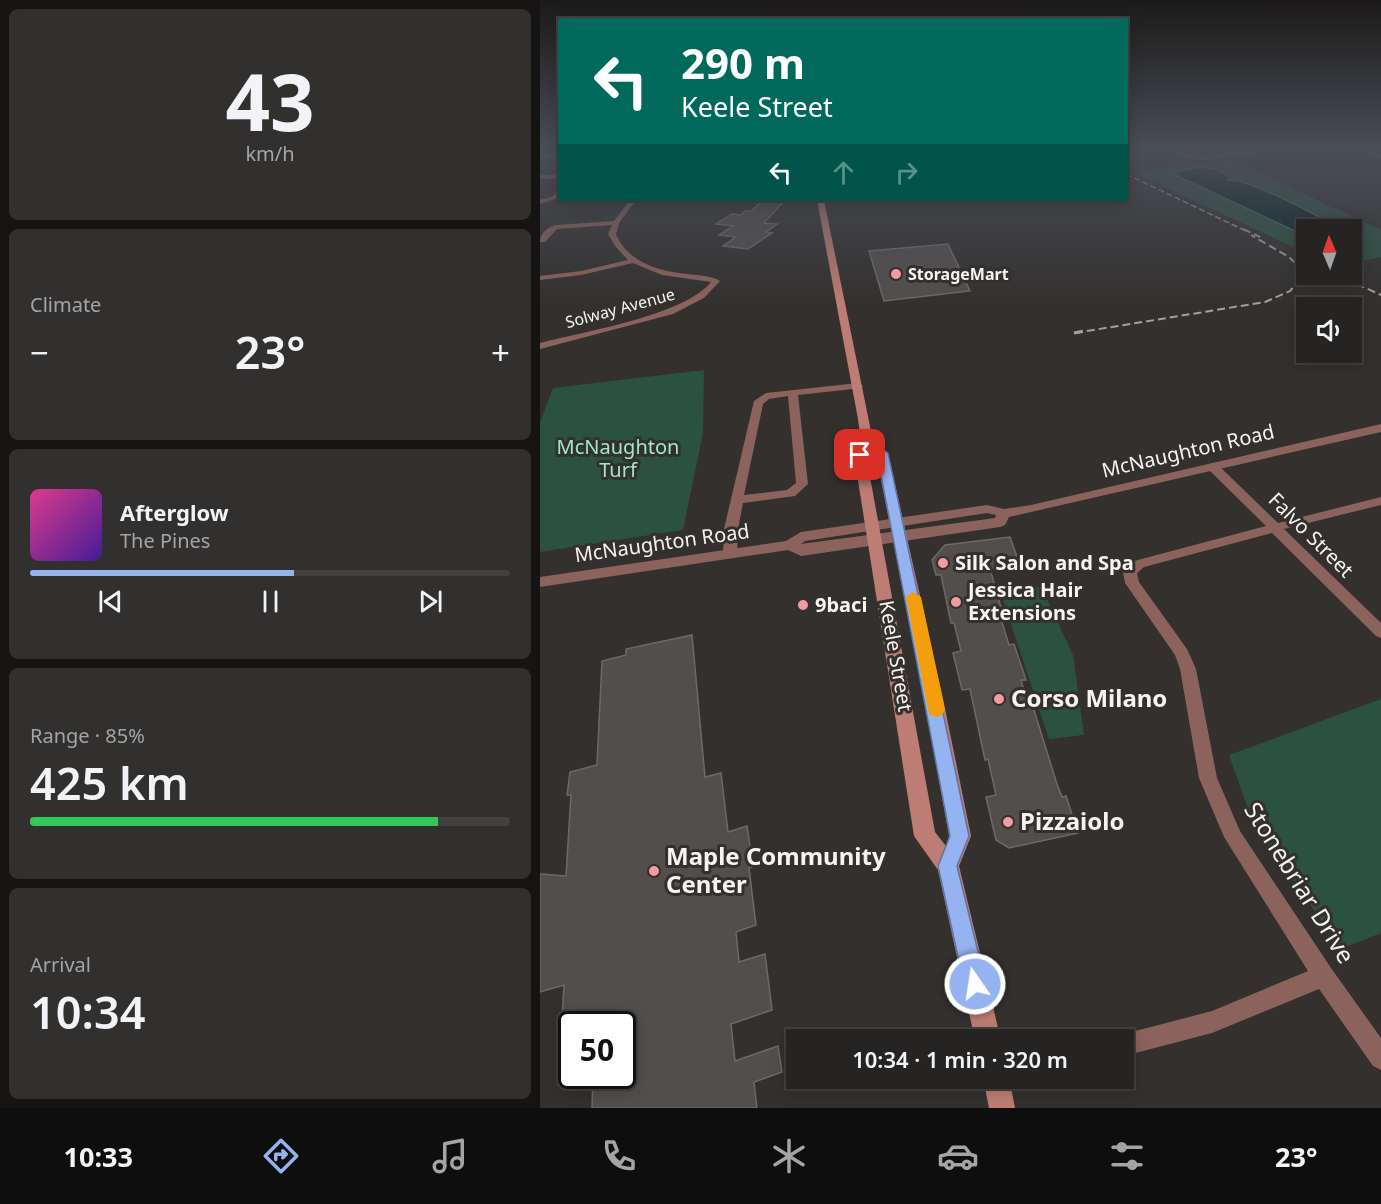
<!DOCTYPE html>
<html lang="en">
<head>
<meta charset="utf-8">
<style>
  :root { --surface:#262422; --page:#32302f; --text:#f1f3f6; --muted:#a4a4a5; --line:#424140; --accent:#95b2f1 }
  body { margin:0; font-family:"Noto Sans",sans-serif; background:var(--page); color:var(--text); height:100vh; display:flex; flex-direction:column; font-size:22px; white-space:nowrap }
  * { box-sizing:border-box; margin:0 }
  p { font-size:20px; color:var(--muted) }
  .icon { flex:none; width:33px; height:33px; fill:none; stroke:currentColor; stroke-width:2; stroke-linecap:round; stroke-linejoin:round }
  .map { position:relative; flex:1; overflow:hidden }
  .details { display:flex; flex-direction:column; gap:9px; padding:9px; background:#151413; width:540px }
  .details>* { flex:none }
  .guide { position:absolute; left:18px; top:18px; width:570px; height:183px; border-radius:0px; box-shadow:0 3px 15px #0003,0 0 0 2px var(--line); background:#00695c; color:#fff; overflow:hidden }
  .needle { width:39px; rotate:358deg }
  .fabs { position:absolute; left:756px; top:219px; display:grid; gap:12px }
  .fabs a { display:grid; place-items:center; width:66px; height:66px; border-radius:0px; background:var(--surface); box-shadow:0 3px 15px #0003,0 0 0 2px var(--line); font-size:30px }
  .speed { position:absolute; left:18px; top:1011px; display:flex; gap:12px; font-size:30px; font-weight:700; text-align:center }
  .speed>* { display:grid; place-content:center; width:78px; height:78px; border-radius:50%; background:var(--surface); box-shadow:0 3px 15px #0003,0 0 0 2px var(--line); line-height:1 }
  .speed .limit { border:3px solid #111; border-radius:9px; background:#fff; color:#111 }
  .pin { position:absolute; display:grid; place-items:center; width:51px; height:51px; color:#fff; margin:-26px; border-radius:12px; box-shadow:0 3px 9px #0006 }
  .me { position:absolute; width:66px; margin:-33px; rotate:347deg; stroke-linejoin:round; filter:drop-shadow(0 0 4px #0008) }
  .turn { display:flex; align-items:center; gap:21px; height:126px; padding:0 24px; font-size:27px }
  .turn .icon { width:78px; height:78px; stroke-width:2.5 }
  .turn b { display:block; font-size:42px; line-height:51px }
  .lanes { display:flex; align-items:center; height:57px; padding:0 24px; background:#0003; justify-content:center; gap:30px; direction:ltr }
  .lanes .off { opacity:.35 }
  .big { font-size:45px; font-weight:600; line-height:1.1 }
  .details .widget { flex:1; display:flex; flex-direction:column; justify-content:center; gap:9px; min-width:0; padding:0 21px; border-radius:9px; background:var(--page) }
  .details .dial { align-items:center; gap:0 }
  .dial b { font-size:78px; line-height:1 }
  .song { display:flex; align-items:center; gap:18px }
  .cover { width:72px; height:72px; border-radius:9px; background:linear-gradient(135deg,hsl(330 70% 55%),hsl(260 70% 35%)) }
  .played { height:6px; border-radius:3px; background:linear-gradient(90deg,var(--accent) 55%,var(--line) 55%) }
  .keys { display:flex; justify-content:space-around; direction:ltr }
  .heat { display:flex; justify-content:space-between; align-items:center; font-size:33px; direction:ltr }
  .charge { height:9px; border-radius:4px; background:linear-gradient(90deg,#34c759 85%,var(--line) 0) }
  .trip { position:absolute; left:246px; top:1029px; width:348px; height:60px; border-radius:0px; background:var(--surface); box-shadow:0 3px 15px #0003,0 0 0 2px var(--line); font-weight:600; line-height:60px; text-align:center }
  .menu { display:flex; height:96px; justify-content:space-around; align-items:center; background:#0f0e0e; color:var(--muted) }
  .menu .icon { width:42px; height:42px }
  .menu .on { color:var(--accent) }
  .menu b { font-size:27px; color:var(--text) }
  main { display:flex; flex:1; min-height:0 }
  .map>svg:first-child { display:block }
  .green { fill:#2b5141 }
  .water { fill:#022225; stroke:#4b6162; stroke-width:1.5 }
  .building { fill:#524e4c; stroke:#6e6967; stroke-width:1.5 }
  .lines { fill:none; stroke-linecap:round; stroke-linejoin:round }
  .minor { fill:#8c625c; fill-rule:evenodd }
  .tertiary { fill:#8c625c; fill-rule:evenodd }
  .secondary { fill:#be7d74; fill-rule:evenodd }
  .rail-far2 { stroke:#a3a09e; stroke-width:1.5; stroke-dasharray:6 3; stroke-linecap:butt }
  .rail-far1 { stroke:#a3a09e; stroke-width:2; stroke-dasharray:8 4; stroke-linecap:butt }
  .rail { stroke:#a3a09e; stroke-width:3; stroke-dasharray:9 4.5; stroke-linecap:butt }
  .route { fill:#95b2f1; stroke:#61749d; stroke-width:1.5 }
  .slow { fill:#f59e0b }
  .poi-dot { fill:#f49aa1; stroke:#33302e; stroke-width:2 }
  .labels { text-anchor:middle; stroke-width:6; stroke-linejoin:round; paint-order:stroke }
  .far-poi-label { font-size:16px; font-weight:bold; fill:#f6f3f2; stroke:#33302e; text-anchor:start }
  .far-street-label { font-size:16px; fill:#f6f3f2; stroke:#33302e }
  .park-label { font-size:20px; fill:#9beac6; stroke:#33302e }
  .street-label { font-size:20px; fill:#f6f3f2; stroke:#33302e }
  .poi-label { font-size:20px; font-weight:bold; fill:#f6f3f2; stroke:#33302e; text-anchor:start }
  .near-poi-label { font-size:24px; font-weight:bold; fill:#f6f3f2; stroke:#33302e; text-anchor:start }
  .near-street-label { font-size:24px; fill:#f6f3f2; stroke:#33302e }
</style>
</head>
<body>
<main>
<section class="details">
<div class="widget dial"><b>43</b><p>km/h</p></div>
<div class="widget"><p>Climate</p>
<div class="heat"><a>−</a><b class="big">23°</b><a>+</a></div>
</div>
<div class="widget">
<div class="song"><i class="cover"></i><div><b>Afterglow</b><p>The Pines</p></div></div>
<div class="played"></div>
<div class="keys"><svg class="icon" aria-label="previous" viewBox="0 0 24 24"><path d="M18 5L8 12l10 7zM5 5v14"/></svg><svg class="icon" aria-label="pause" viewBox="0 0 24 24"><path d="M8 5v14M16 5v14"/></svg><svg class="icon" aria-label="next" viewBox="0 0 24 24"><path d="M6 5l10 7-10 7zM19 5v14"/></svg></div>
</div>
<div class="widget"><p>Range · 85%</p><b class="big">425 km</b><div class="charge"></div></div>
<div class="widget"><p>Arrival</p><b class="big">10:34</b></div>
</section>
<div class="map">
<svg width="841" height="1108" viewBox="0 0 841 1108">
  <rect width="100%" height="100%" fill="#33302e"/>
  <g class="green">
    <polygon points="692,160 841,230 841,257 812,263 812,230 766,230 766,253 593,172"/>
    <polygon points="164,370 163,433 143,530 0,552 0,423 13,388"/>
    <polygon points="501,586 533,655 544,735 509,739 460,591"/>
    <polygon points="841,699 841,933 801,949 713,823 689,755"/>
  </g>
  <path class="water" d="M661,167C671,168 683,170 690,178L688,180C710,179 770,212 792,224L788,227L803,229L766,230V237L762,232L755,231L631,173Z"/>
  <g class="building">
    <polygon points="223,200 245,200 224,223 237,224 226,232 232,233 208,249 183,246 196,237 179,235 193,226 176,224 192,214 201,215 205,211 211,211"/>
    <polygon points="408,244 430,291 344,301 329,251"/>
    <polygon points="470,537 480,565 450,569 465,621 462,622 469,645 474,644 486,680 481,680 489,708 493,707 517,784 522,797 526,796 538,833 469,848 456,840 446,797 456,795 448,759 445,760 430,689 422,690 413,653 421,651 414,623 411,623 401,575 396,575 392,560 405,545"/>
    <polygon points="152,635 165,777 181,773 188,832 207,826 213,867 209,868 216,925 196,932 199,962 225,954 232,1010 191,1024 195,1061 238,1046 242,1072 214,1082 217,1108 52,1108 53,1076 82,1076 82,1024 36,1024 37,1013 22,1018 24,985 0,992 0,874 26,876 31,795 27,795 30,772 57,765 62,661 86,655 86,649"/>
  </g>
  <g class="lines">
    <g class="minor">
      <path d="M628,150C639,149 650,155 661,156L740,150L661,160L647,158Z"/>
      <polygon points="820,150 827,150 841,155 841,159"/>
      <rect x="0" y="175" width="20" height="4"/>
      <polygon points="20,190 20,196 15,199 0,204 0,200 11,197"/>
      <path d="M90,200H96L79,223L76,234C87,262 120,272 148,274C159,276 171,275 180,281L164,298L133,314L0,349V343C43,332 145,315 171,282L122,275L93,263L41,275L0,280V276L41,271L88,260L75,246L68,234L72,225L17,229L5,242H0C0,233 8,227 16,225L74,221Z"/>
      <path d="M318,383L323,386L322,388L258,395L268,484L255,496L203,503L198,529L197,554L195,557H185L183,554L184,529L214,401L226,393ZM248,396L256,483L247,490L204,495L223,404L229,399Z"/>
      <polygon points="673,463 677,464 738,523 841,497 841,505 744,529 841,623 841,638 836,636 732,533 604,567 597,573 599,582 647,649 656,669 677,778 700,831 791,968 841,1038 841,1070 833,1066 779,989 672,1033 584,1056 584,1040 575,1040 584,1034 672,1011 768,971 684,837 659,778 640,669 635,655 585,583 583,572 594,561 726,526 669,470 667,467 669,464"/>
    </g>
    <g class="tertiary">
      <polygon points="20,153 20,157 0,159 0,155"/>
      <path d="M841,424V432L469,517L465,525L460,527L261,556L248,550L0,587V577L246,541L261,532L447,505L464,509L491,505ZM447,513L456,515L455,518L261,544L265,541Z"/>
    </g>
    <g class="secondary">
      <path d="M277,200H284L333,441L348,453L402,694L431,836L419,866L461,1040H435L398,870L374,836L314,455L321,442L318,419ZM329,450L336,455L384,694L409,836L406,846L395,832L326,455Z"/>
      <polygon points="443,1078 469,1078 475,1108 449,1108"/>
    </g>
    <polyline class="rail-far2" points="586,174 706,231"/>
    <g class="rail-far1">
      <polyline points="703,229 720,237"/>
      <polyline points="795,274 841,295"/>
      <polyline points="535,333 725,302 750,291 759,280 758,266 749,257 711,235"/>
    </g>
    <polyline class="rail" points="534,333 544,331"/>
  </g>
  <linearGradient id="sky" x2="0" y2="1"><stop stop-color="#1c1a19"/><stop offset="0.49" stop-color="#4a4e57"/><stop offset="1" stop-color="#4a4e57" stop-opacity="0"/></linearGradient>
  <rect width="841" height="305" fill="url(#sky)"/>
  <polygon class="route" points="327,439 348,453 429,836 417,866 446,984 443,992 435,995 427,992 424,984 398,866 410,836 337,454 329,449 324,457 315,457 314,455 323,440"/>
  <polygon class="slow" points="373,592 381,597 405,710 402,715 396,717 390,715 388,710 366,597"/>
  <g class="poi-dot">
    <circle cx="356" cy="274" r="6"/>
    <circle cx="403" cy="563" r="6"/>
    <circle cx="416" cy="602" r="6"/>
    <circle cx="263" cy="605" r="6"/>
    <circle cx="459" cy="699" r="6"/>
    <circle cx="468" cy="822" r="6"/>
    <circle cx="114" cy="871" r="6"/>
  </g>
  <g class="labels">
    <g class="far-poi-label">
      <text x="368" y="280">StorageMart</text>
    </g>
    <g class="far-street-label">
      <text transform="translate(80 308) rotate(-15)" y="6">Solway Avenue</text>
    </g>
    <g class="park-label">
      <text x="78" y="454">McNaughton<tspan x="78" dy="23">Turf</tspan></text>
    </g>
    <g class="street-label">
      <text transform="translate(648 451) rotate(-13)" y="7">McNaughton Road</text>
      <text transform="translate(771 535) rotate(45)" y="7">Falvo Street</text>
      <text transform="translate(122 543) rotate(-8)" y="7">McNaughton Road</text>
      <text transform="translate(356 656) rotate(80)" y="7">Keele Street</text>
    </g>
    <g class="poi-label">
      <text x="415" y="570">Silk Salon and Spa</text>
      <text x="428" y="597">Jessica Hair<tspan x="428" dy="23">Extensions</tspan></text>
      <text x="275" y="612">9baci</text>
    </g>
    <g class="near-poi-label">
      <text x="471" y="707">Corso Milano</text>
      <text x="480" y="830">Pizzaiolo</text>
      <text x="126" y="865">Maple Community<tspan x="126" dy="28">Center</tspan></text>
    </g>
    <g class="near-street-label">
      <text transform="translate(759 883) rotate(58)" y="8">Stonebriar Drive</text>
    </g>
  </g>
</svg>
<div class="fabs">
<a><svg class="needle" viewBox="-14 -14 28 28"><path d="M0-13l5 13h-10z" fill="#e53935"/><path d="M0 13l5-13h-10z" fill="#a4a4a5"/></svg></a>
<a><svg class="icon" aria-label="sound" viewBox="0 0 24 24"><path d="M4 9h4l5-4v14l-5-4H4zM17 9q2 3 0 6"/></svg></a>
</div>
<div class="speed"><div class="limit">50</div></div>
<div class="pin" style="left:320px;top:455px;background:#d93025"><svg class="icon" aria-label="arrive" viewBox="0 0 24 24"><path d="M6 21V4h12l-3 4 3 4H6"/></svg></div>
<svg class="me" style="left:435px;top:984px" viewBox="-20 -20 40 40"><circle r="17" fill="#95b2f1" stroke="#fff" stroke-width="3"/><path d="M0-11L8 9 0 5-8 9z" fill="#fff"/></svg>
<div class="trip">10:34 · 1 min · 320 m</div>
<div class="guide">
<div class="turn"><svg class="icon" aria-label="left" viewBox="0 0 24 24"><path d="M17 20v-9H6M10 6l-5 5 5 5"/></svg><div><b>290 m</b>Keele Street</div></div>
<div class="lanes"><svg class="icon" aria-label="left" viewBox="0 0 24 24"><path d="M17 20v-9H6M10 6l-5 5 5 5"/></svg><svg class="icon off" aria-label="ahead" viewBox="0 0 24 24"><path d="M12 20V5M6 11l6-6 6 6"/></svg><svg class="icon off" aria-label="right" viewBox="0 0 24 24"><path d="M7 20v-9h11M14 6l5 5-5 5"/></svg></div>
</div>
</div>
</main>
<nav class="menu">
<b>10:33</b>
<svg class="icon on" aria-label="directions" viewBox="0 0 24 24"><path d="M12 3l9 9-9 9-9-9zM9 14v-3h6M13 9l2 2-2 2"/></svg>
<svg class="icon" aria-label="music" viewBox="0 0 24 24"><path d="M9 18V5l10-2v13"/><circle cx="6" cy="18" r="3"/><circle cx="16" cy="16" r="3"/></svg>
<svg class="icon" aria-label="phone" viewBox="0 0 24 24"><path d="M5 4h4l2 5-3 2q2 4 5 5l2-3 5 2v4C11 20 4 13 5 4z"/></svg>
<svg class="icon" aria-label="climate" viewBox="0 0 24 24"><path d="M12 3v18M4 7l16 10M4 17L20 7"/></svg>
<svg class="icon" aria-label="car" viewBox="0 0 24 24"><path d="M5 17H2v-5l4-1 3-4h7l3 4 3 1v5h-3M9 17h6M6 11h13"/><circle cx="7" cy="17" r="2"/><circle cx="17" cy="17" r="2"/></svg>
<svg class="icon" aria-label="filters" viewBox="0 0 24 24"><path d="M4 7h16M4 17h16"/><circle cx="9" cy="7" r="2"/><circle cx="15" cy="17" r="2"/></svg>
<b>23°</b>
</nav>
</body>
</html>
